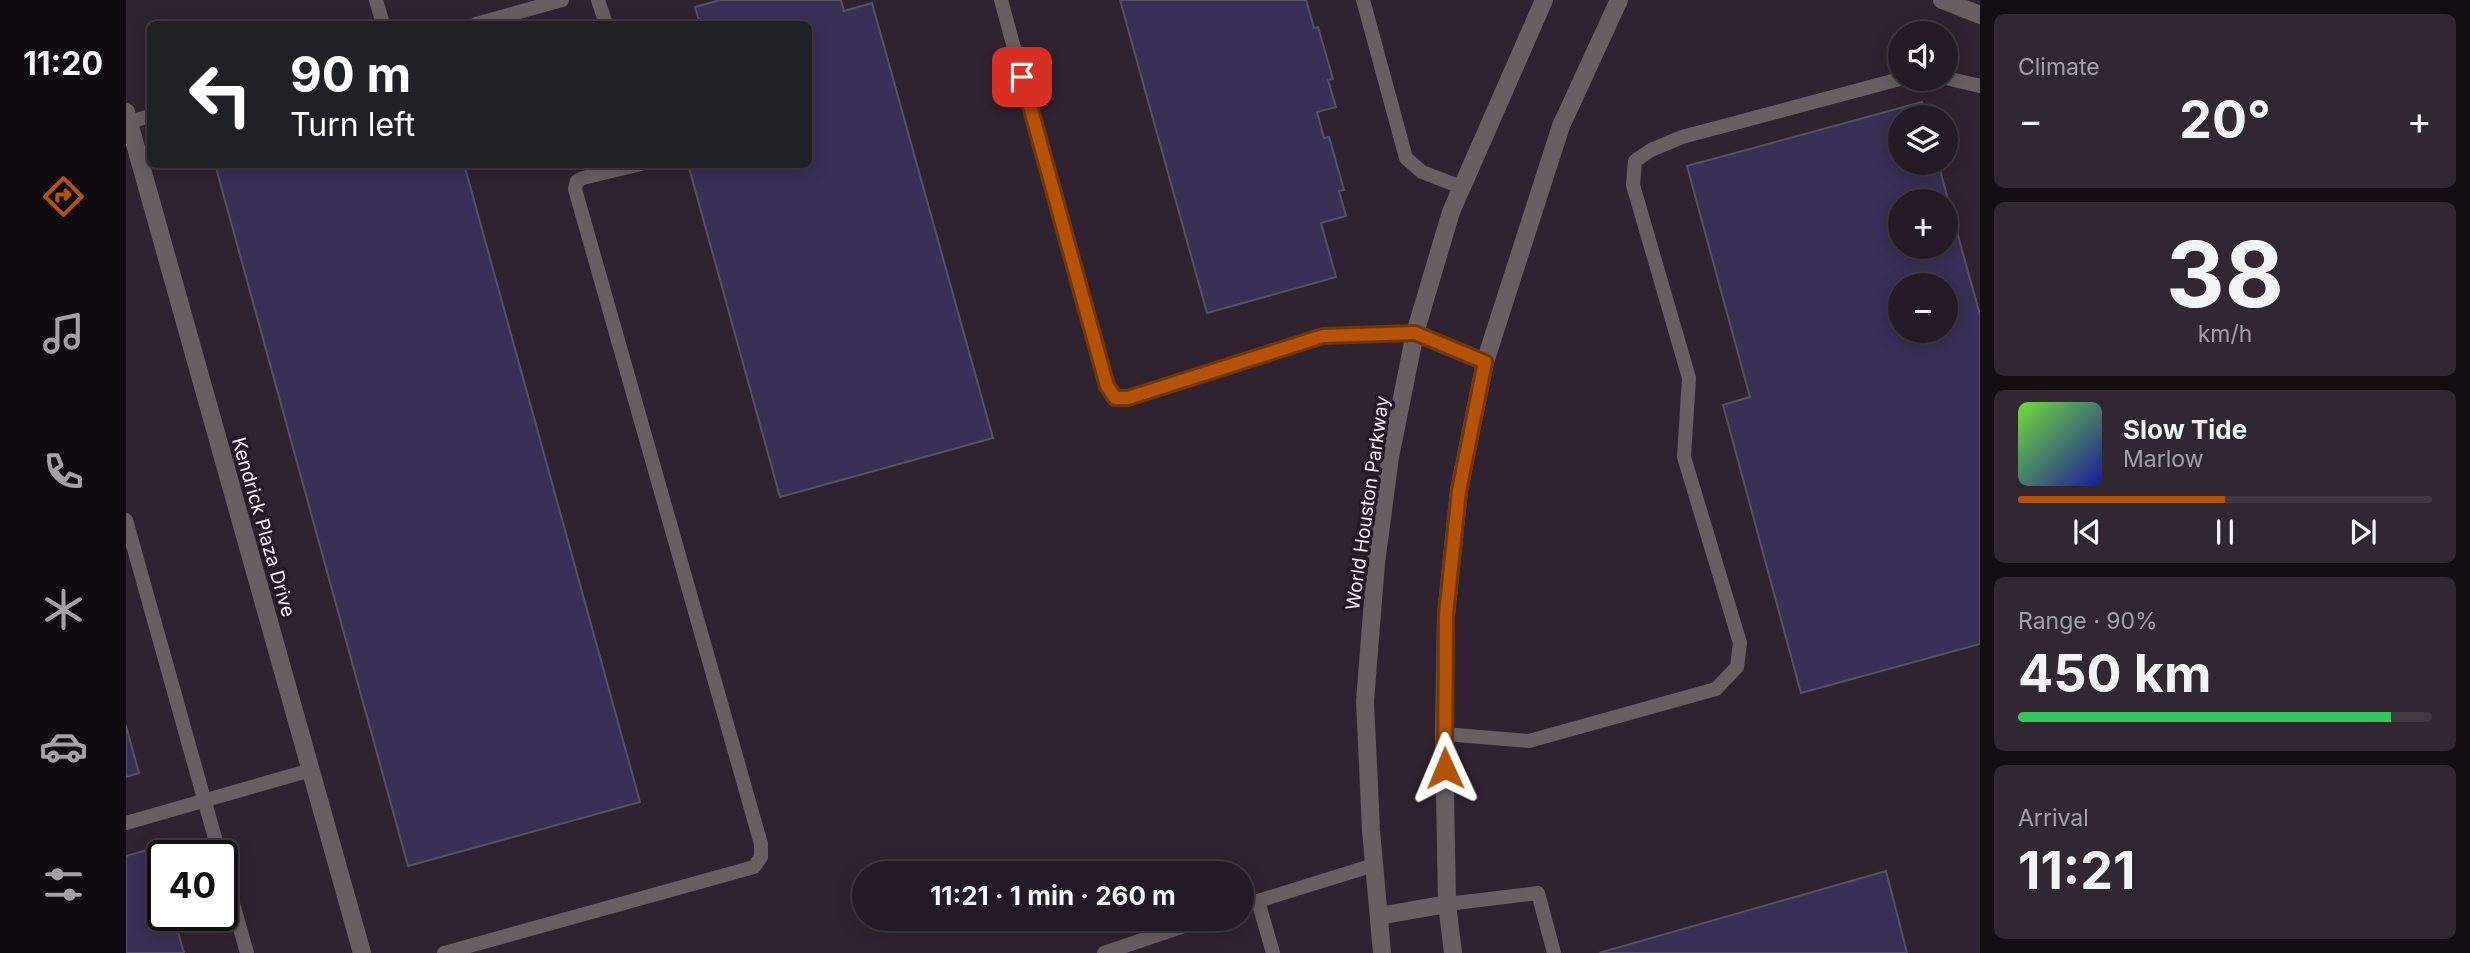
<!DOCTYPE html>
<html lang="en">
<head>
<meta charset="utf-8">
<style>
  :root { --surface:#241a25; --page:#302732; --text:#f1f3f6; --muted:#a3a1a7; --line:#413842; --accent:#b45309 }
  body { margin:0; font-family:Inter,sans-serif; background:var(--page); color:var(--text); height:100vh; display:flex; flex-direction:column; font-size:26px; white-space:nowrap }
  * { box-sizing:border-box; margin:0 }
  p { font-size:23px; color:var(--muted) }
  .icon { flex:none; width:38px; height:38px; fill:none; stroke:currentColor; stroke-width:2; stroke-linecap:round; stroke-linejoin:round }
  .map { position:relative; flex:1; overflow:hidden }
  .drawer { display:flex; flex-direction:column; gap:14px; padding:14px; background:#140e14; width:490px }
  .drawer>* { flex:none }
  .top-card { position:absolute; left:21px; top:21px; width:665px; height:147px; border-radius:10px; box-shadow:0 4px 18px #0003,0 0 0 2px var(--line); background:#202124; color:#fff; overflow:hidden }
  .controls { position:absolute; left:1762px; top:21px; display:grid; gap:14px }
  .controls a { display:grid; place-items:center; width:70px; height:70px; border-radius:50%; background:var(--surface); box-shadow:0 4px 18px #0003,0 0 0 2px var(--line); font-size:35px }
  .speed { position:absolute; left:21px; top:840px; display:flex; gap:14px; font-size:35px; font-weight:700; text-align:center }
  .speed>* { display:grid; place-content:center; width:91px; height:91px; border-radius:50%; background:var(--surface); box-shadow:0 4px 18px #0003,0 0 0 2px var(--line); line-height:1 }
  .speed .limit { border:4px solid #111; border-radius:10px; background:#fff; color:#111 }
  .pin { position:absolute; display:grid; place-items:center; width:60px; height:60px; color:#fff; margin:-30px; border-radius:14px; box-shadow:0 4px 10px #0006 }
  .me { position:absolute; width:77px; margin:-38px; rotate:359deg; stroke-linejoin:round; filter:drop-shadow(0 0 5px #0008) }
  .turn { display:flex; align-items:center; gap:24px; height:147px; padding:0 28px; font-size:32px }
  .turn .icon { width:91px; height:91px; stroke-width:2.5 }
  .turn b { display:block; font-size:49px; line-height:60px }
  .big { font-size:52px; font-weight:700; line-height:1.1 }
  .drawer .widget { flex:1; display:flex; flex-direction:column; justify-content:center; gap:10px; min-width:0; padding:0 24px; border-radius:10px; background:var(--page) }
  .drawer .dial { align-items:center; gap:0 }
  .dial b { font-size:91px; line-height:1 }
  .song { display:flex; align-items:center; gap:21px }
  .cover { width:84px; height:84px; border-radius:10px; background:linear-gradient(135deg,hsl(100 70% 55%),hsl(240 70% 35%)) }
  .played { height:7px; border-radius:4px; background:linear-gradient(90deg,var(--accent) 50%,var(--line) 50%) }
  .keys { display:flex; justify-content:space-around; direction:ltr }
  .heat { display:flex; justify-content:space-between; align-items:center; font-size:38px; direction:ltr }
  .charge { height:10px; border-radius:5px; background:linear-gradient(90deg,#34c759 90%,var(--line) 0) }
  .trip { position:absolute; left:726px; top:861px; width:402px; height:70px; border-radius:35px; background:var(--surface); box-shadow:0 4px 18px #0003,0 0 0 2px var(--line); font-weight:700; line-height:70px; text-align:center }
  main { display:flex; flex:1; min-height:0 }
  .tab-bar { display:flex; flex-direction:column; width:126px; justify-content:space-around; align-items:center; background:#0e0a0f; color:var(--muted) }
  .tab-bar .icon { width:49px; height:49px }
  .tab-bar .current { color:var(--accent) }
  .tab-bar b { font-size:32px; color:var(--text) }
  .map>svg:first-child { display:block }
  .building { fill:#393056; stroke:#565265; stroke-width:2; fill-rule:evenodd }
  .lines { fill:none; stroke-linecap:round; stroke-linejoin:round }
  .service { stroke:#695f62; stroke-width:14 }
  .minor { stroke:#695f62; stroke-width:18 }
  .tertiary { stroke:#695f62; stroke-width:18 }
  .route-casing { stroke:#753606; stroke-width:18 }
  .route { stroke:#b45309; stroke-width:12 }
  .labels { text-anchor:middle; stroke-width:7; stroke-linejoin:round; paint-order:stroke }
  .street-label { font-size:19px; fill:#f7eef7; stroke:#261927 }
</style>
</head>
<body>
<main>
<nav class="tab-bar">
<b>11:20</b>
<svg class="icon current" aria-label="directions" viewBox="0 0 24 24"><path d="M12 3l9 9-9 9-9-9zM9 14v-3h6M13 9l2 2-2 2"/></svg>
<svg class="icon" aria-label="music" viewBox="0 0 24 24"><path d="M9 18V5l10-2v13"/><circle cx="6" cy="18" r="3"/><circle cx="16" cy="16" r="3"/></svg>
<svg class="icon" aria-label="phone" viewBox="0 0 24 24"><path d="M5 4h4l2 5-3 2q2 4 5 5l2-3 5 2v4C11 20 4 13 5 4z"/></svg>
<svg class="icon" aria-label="climate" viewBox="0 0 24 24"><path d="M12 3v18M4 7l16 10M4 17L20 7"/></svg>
<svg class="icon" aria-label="car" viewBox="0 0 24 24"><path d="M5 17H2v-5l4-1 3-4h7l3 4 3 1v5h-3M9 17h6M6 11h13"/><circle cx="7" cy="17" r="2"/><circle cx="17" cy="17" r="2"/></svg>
<svg class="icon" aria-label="filters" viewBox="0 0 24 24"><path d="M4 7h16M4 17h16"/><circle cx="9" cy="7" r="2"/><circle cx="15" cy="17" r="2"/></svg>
</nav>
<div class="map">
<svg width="1854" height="953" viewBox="0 0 1854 953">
  <rect width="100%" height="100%" fill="#302331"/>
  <g class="building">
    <polygon points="594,0 715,0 718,11 746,3 867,438 654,497 562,164 682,164 682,24 574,24 569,7"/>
    <polygon points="994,0 1180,0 1188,28 1192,27 1207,79 1202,80 1210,107 1191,112 1198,138 1203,137 1218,190 1213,191 1220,216 1195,223 1210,277 1081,313"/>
    <path d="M1796,102L1800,117H1774V163H1812L1854,315V644L1675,693L1597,405L1624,397L1561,166ZM1774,201H1820V247H1774ZM1774,285H1820V331H1774Z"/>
    <polygon points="89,164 338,164 514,802 282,866"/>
    <polygon points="0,726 13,773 0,777"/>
    <polygon points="28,848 37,878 37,915 47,915 58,953 0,953 0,856"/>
    <polygon points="1760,871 1781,953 1473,953"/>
  </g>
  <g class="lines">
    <g class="service">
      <polyline points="250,0 257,24"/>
      <polyline points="472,0 480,24"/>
      <polyline points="875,0 980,386 989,398 1002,398 1197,336 1289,333"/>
      <polyline points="1237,0 1280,158 1296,172 1335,187"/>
      <polyline points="350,24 436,0"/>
      <polyline points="1820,78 1854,86"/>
      <polyline points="3,122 24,116"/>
      <polyline points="0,520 94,856"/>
      <polyline points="1318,734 1403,741 1590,689 1611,667 1614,643 1558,457 1563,378 1507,185 1509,161 1525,150 1556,137 1774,79"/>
      <polyline points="0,823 185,770"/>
      <polyline points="96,865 121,953"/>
      <polyline points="1321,904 1412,893 1428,953"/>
      <polyline points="1116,906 1132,901"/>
      <polyline points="318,953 628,867 635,857 635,844 449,189 451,181 457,178 515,164"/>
      <polyline points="978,953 1079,919"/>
      <polyline points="1147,953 1132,901 1248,865"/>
    </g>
    <polyline class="minor" points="0,112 236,953"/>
    <g class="tertiary">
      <polyline points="1816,0 1854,15"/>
      <polyline points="1289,333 1359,362"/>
      <polyline points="1253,916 1321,904"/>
      <polyline points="1256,953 1245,830 1239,701 1250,563 1264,457 1289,333 1325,212 1418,0"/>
      <polyline points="1327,953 1321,904 1318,734 1320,615 1333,490 1359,362 1435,126 1493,0"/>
    </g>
  </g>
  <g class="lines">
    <g class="route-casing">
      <polyline id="route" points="896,77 981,386 989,398 1002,398 1197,336 1289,333 1359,362 1333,491 1320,615 1319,768"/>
    </g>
    <use href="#route" class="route"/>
  </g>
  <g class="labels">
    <g class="street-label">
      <text transform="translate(1241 503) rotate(-82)" y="7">World Houston Parkway</text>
      <text transform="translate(138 527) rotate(74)" y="7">Kendrick Plaza Drive</text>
    </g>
  </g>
</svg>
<div class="controls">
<a><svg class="icon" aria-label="sound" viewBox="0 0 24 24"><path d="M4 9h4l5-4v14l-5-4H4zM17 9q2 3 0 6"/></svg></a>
<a><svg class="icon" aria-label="layers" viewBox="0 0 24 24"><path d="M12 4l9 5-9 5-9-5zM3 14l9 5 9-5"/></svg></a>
<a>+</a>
<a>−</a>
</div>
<div class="speed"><div class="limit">40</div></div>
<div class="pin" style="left:896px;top:77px;background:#d93025"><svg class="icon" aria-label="arrive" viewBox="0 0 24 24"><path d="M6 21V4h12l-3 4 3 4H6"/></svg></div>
<svg class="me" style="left:1319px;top:768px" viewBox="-20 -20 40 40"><path d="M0-17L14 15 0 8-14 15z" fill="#b45309" stroke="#fff" stroke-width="4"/></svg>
<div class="trip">11:21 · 1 min · 260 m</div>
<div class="top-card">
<div class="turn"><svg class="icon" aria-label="left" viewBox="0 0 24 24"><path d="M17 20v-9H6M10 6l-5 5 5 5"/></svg><div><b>90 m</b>Turn left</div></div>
</div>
</div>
<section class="drawer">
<div class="widget"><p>Climate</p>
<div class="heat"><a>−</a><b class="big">20°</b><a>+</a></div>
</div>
<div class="widget dial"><b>38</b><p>km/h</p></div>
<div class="widget">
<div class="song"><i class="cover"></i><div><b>Slow Tide</b><p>Marlow</p></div></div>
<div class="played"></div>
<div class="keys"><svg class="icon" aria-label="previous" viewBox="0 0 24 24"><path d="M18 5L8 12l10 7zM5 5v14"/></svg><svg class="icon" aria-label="pause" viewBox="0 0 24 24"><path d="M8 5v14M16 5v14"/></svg><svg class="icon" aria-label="next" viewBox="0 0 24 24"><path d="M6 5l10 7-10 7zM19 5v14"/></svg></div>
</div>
<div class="widget"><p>Range · 90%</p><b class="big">450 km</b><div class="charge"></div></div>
<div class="widget"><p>Arrival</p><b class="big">11:21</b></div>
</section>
</main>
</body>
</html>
